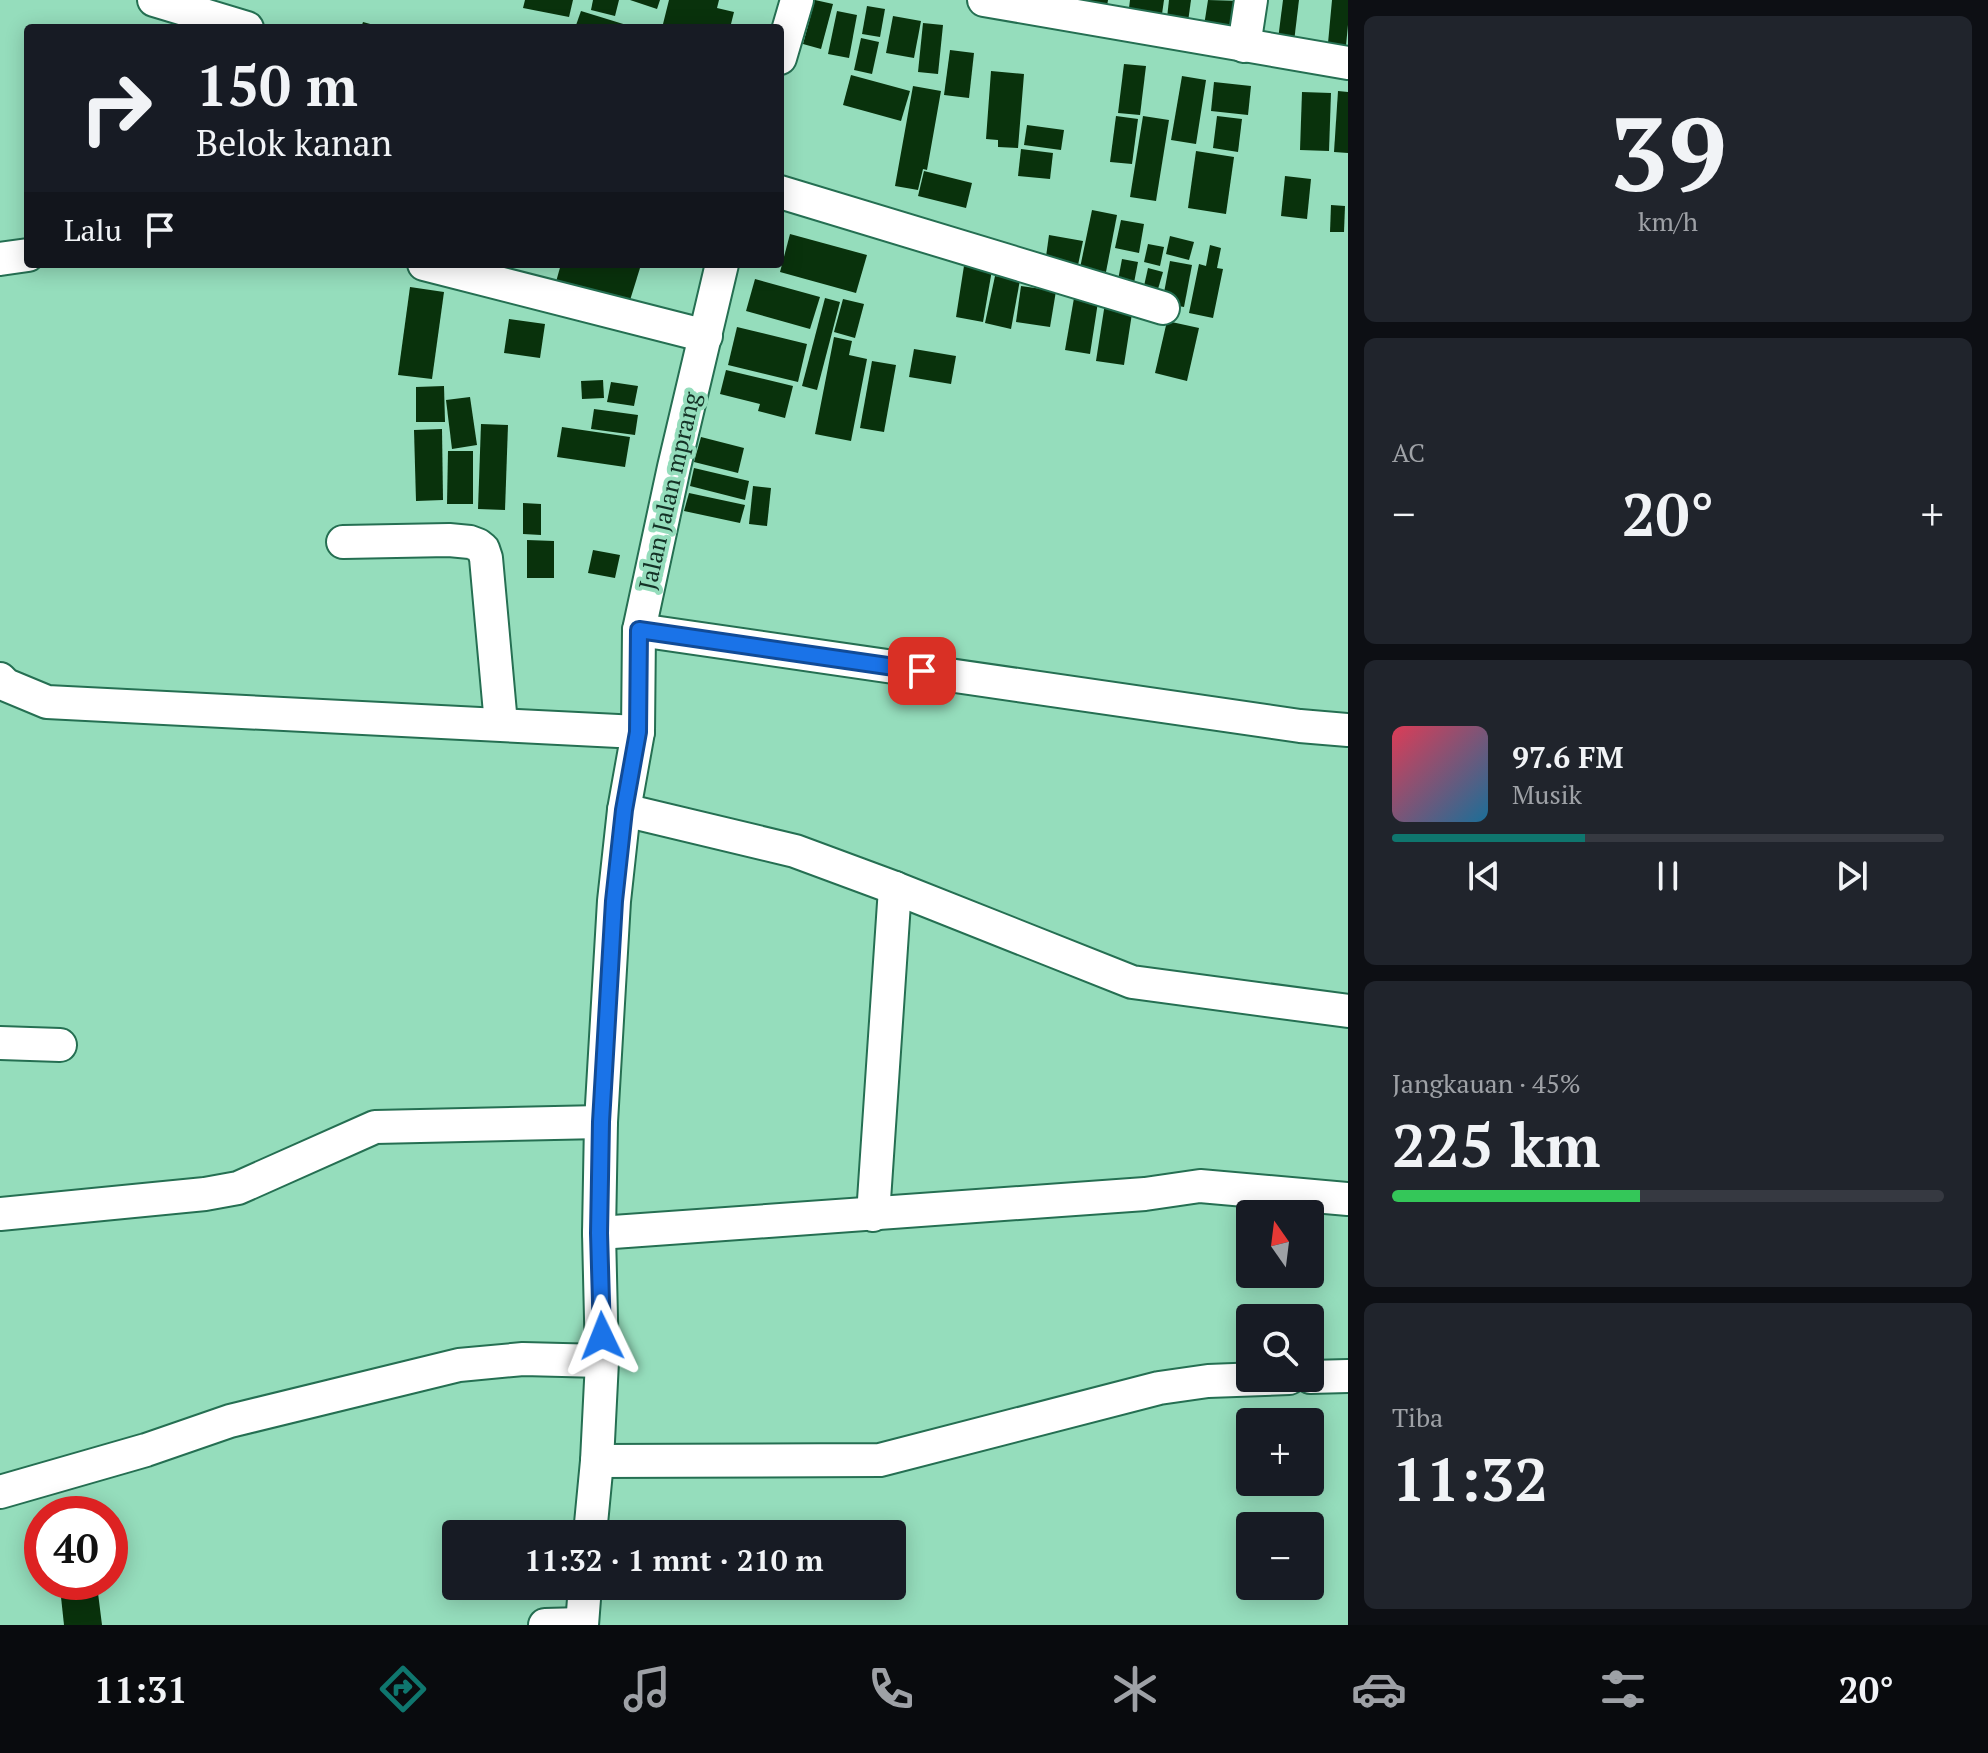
<!DOCTYPE html>
<html lang="id">
<head>
<meta charset="utf-8">
<style>
  :root { --surface:#171b24; --page:#20242c; --text:#f1f3f6; --muted:#9ea1a6; --line:#363941; --accent:#0f766e }
  body { margin:0; font-family:"PT Serif",serif; background:var(--page); color:var(--text); height:100vh; display:flex; flex-direction:column; font-size:30px; white-space:nowrap }
  * { box-sizing:border-box; margin:0 }
  p { font-size:26px; color:var(--muted) }
  .icon { flex:none; width:44px; height:44px; fill:none; stroke:currentColor; stroke-width:2; stroke-linecap:round; stroke-linejoin:round }
  .map { position:relative; flex:1; overflow:hidden }
  .drawer { display:flex; flex-direction:column; gap:16px; padding:16px; background:#0d0f14; width:640px }
  .drawer>* { flex:none }
  .hud { position:absolute; left:24px; top:24px; width:760px; height:244px; border-radius:8px; box-shadow:0 4px 20px #0003; background:#171b24; color:var(--text); overflow:hidden }
  .needle { width:52px; rotate:346deg }
  .fabs { position:absolute; left:1236px; top:1200px; display:grid; gap:16px }
  .fabs a { display:grid; place-items:center; width:88px; height:88px; border-radius:8px; background:var(--surface); box-shadow:0 4px 20px #0003; font-size:40px }
  .speed { position:absolute; left:24px; top:1496px; display:flex; gap:16px; font-size:40px; font-weight:700; text-align:center }
  .speed>* { display:grid; place-content:center; width:104px; height:104px; border-radius:50%; background:var(--surface); box-shadow:0 4px 20px #0003; line-height:1 }
  .speed .limit { border:12px solid #d22; background:#fff; color:#111 }
  .pin { position:absolute; display:grid; place-items:center; width:68px; height:68px; color:#fff; margin:-34px; border-radius:16px; box-shadow:0 4px 12px #0006 }
  .me { position:absolute; width:88px; margin:-44px; rotate:358deg; stroke-linejoin:round; filter:drop-shadow(0 0 6px #0008) }
  .turn { display:flex; align-items:center; gap:28px; height:168px; padding:0 40px; font-size:36px }
  .turn .icon { width:104px; height:104px; stroke-width:2.5 }
  .turn b { display:block; font-size:56px; line-height:68px }
  .then { display:flex; align-items:center; height:76px; padding:0 40px; background:#0003; gap:16px; font-size:30px }
  .big { font-size:60px; font-weight:600; line-height:1.1 }
  .drawer .widget { flex:1; display:flex; flex-direction:column; justify-content:center; gap:12px; min-width:0; padding:0 28px; border-radius:12px; background:var(--page) }
  .drawer .dial { align-items:center; gap:0 }
  .dial b { font-size:104px; line-height:1 }
  .song { display:flex; align-items:center; gap:24px }
  .cover { width:96px; height:96px; border-radius:12px; background:linear-gradient(135deg,hsl(350 70% 55%),hsl(200 70% 35%)) }
  .played { height:8px; border-radius:4px; background:linear-gradient(90deg,var(--accent) 35%,var(--line) 35%) }
  .keys { display:flex; justify-content:space-around; direction:ltr }
  .heat { display:flex; justify-content:space-between; align-items:center; font-size:44px; direction:ltr }
  .charge { height:12px; border-radius:6px; background:linear-gradient(90deg,#34c759 45%,var(--line) 0) }
  .trip { position:absolute; left:442px; top:1520px; width:464px; height:80px; border-radius:8px; background:var(--surface); box-shadow:0 4px 20px #0003; font-weight:600; line-height:80px; text-align:center }
  .tabs { display:flex; height:128px; justify-content:space-around; align-items:center; background:#090b0e; color:var(--muted) }
  .tabs .icon { width:56px; height:56px }
  .tabs .on { color:var(--accent) }
  .tabs b { font-size:36px; color:var(--text) }
  main { display:flex; flex:1; min-height:0 }
  .map>svg:first-child { display:block }
  .building { fill:#09320c }
  .lines { fill:none; stroke-linecap:round; stroke-linejoin:round }
  .minor-casing { stroke:#256f52; stroke-width:36 }
  .minor { stroke:#fff; stroke-width:32 }
  .route-casing { stroke:#114b97; stroke-width:20 }
  .route { stroke:#1a73e8; stroke-width:14 }
  .labels { text-anchor:middle; stroke-width:8; stroke-linejoin:round; paint-order:stroke }
  .street-label { font-size:24px; fill:#133125; stroke:#95ddbc }
</style>
</head>
<body>
<main>
<div class="map">
<svg width="1348" height="1625" viewBox="0 0 1348 1625">
  <rect width="100%" height="100%" fill="#95ddbc"/>
  <g class="building">
    <polygon points="525,0 573,0 569,17 523,8"/>
    <polygon points="593,0 619,0 615,16 591,10"/>
    <polygon points="630,0 660,0 657,9"/>
    <polygon points="669,0 719,0 717,8 734,12 730,28 662,28"/>
    <polygon points="815,0 833,4 821,49 803,44"/>
    <polygon points="1077,0 1108,0 1105,18"/>
    <polygon points="1130,0 1164,0 1160,28 1127,24"/>
    <polygon points="1169,0 1191,0 1187,29 1166,27"/>
    <polygon points="1208,0 1240,1 1234,36 1203,32"/>
    <polygon points="1283,0 1299,0 1293,50 1277,47"/>
    <polygon points="1332,0 1348,0 1348,25 1345,56 1327,54"/>
    <polygon points="867,6 885,9 880,37 862,34"/>
    <polygon points="581,11 633,27 633,28 575,28"/>
    <polygon points="837,11 857,15 849,58 828,54"/>
    <polygon points="893,16 921,21 914,58 886,53"/>
    <polygon points="363,22 381,27 381,28 361,28"/>
    <polygon points="923,23 943,25 938,74 918,72"/>
    <polygon points="861,38 879,42 872,74 854,70"/>
    <polygon points="950,50 974,53 969,98 944,95"/>
    <polygon points="1124,64 1146,66 1140,115 1118,113"/>
    <polygon points="991,71 1024,74 1018,148 998,147 998,140 986,139"/>
    <polygon points="851,75 910,91 901,121 843,105"/>
    <polygon points="1182,76 1206,80 1196,144 1171,140"/>
    <polygon points="1214,82 1251,86 1248,115 1211,111"/>
    <polygon points="913,86 941,91 927,170 923,169 918,190 895,186"/>
    <polygon points="1338,91 1348,92 1348,153 1334,152"/>
    <polygon points="1302,92 1331,93 1329,151 1300,150"/>
    <polygon points="1116,116 1138,119 1132,164 1110,162"/>
    <polygon points="1143,116 1169,120 1156,201 1130,197"/>
    <polygon points="1217,116 1242,119 1238,152 1213,148"/>
    <polygon points="1027,125 1064,130 1061,150 1024,145"/>
    <polygon points="1021,149 1053,153 1050,179 1018,176"/>
    <polygon points="1196,151 1234,157 1226,214 1188,208"/>
    <polygon points="924,171 972,183 966,208 918,196"/>
    <polygon points="1285,176 1311,179 1307,219 1281,216"/>
    <polygon points="1331,205 1345,206 1344,232 1330,232"/>
    <polygon points="1092,210 1117,215 1106,272 1080,268"/>
    <polygon points="1121,220 1144,224 1139,253 1115,248"/>
    <polygon points="790,234 867,255 856,293 780,272"/>
    <polygon points="1049,235 1083,241 1077,270 1045,264"/>
    <polygon points="1170,236 1194,242 1189,260 1166,254"/>
    <polygon points="1148,244 1164,247 1160,266 1144,262"/>
    <polygon points="1210,245 1221,248 1217,268 1223,269 1213,318 1189,313 1199,264 1206,266"/>
    <polygon points="1122,259 1138,262 1134,283 1118,280"/>
    <polygon points="1170,261 1192,265 1184,307 1162,303"/>
    <polygon points="561,264 627,264 640,268 627,310 554,289"/>
    <polygon points="964,266 992,270 983,322 956,317"/>
    <polygon points="1148,268 1163,272 1158,289 1144,286"/>
    <polygon points="995,276 1020,280 1011,329 985,323"/>
    <polygon points="755,279 820,297 810,329 746,311"/>
    <polygon points="1021,286 1056,291 1050,327 1016,322"/>
    <polygon points="410,287 444,292 432,379 398,375"/>
    <polygon points="825,298 840,302 817,390 802,386"/>
    <polygon points="1074,298 1098,302 1090,354 1065,350"/>
    <polygon points="843,299 864,304 855,338 834,332"/>
    <polygon points="1105,303 1133,307 1124,365 1096,361"/>
    <polygon points="509,319 545,324 540,358 504,353"/>
    <polygon points="1167,321 1199,328 1187,381 1155,373"/>
    <polygon points="737,327 807,344 798,382 728,365"/>
    <polygon points="834,337 852,341 849,355 867,359 851,441 815,434"/>
    <polygon points="914,349 956,356 951,384 909,377"/>
    <polygon points="872,361 896,365 884,432 860,428"/>
    <polygon points="726,370 793,386 785,418 758,411 760,404 720,394"/>
    <polygon points="603,380 604,398 582,399 581,381"/>
    <polygon points="611,382 638,386 634,406 607,402"/>
    <polygon points="444,386 445,422 416,422 416,387"/>
    <polygon points="470,397 477,445 452,449 446,400"/>
    <polygon points="594,409 638,415 635,435 591,429"/>
    <polygon points="481,424 508,425 505,510 478,509"/>
    <polygon points="562,427 630,437 625,467 557,457"/>
    <polygon points="442,429 443,500 416,501 414,430"/>
    <polygon points="701,437 744,448 738,473 694,462"/>
    <polygon points="448,451 473,451 473,504 447,504"/>
    <polygon points="694,468 749,481 745,500 690,486"/>
    <polygon points="753,486 771,488 767,526 749,524"/>
    <polygon points="689,493 745,505 740,523 684,511"/>
    <polygon points="523,503 541,504 541,535 523,534"/>
    <polygon points="527,540 554,541 554,578 527,578"/>
    <polygon points="593,550 620,555 615,578 588,573"/>
    <polygon points="98,1593 102,1625 64,1625 61,1597"/>
  </g>
  <g class="lines">
    <g class="minor-casing">
      <g id="minor">
        <polyline points="154,0 247,28"/>
        <polyline points="984,0 1348,63"/>
        <polyline points="1244,46 1251,0"/>
        <polyline points="780,58 797,0"/>
        <polyline points="780,192 1163,308"/>
        <polyline points="0,259 28,255"/>
        <polyline points="424,264 706,336"/>
        <polyline points="343,542 449,540 470,542 478,545 483,549 486,558 501,724"/>
        <polyline points="639,630 1300,726 1348,730"/>
        <polyline points="0,679 6,685 47,702 638,732"/>
        <polyline points="624,810 795,851 895,888 1132,982 1348,1011"/>
        <polyline points="0,1043 60,1045"/>
        <polyline points="0,1214 205,1194 238,1188 375,1127 601,1122"/>
        <polyline points="873,1215 895,888"/>
        <polyline points="599,1233 1145,1194 1200,1186 1348,1199"/>
        <polyline points="1310,1377 1348,1376"/>
        <polyline points="597,1461 880,1460 1159,1388 1208,1381 1289,1378"/>
        <polyline points="0,1492 146,1450 230,1421 459,1365 523,1359 602,1361"/>
        <polyline points="590,1534 597,1461 602,1361 599,1233 601,1122 614,901 624,810 638,732 639,630 674,467 722,264"/>
        <polyline points="545,1625 582,1624"/>
        <polyline points="582,1625 585,1586"/>
      </g>
    </g>
    <use href="#minor" class="minor"/>
  </g>
  <g class="lines">
    <g class="route-casing">
      <polyline id="route" points="602,1336 599,1233 601,1122 614,901 624,810 638,732 639,630 922,671"/>
    </g>
    <use href="#route" class="route"/>
  </g>
  <g class="labels">
    <g class="street-label">
      <text transform="translate(670 491) rotate(-77)" y="8">Jalan Jalan mprang</text>
    </g>
  </g>
</svg>
<div class="fabs">
<a><svg class="needle" viewBox="-14 -14 28 28"><path d="M0-13l5 13h-10z" fill="#e53935"/><path d="M0 13l5-13h-10z" fill="#9ea1a6"/></svg></a>
<a><svg class="icon" aria-label="search" viewBox="0 0 24 24"><circle cx="10" cy="10" r="6"/><path d="M15 15l6 6"/></svg></a>
<a>+</a>
<a>−</a>
</div>
<div class="speed"><div class="limit">40</div></div>
<div class="pin" style="left:922px;top:671px;background:#d93025"><svg class="icon" aria-label="arrive" viewBox="0 0 24 24"><path d="M6 21V4h12l-3 4 3 4H6"/></svg></div>
<svg class="me" style="left:602px;top:1336px" viewBox="-20 -20 40 40"><path d="M0-17L14 15 0 8-14 15z" fill="#1a73e8" stroke="#fff" stroke-width="4"/></svg>
<div class="trip">11:32 · 1 mnt · 210 m</div>
<div class="hud">
<div class="turn"><svg class="icon" aria-label="right" viewBox="0 0 24 24"><path d="M7 20v-9h11M14 6l5 5-5 5"/></svg><div><b>150 m</b>Belok kanan</div></div>
<div class="then">Lalu<svg class="icon" aria-label="arrive" viewBox="0 0 24 24"><path d="M6 21V4h12l-3 4 3 4H6"/></svg></div>
</div>
</div>
<section class="drawer">
<div class="widget dial"><b>39</b><p>km/h</p></div>
<div class="widget"><p>AC</p>
<div class="heat"><a>−</a><b class="big">20°</b><a>+</a></div>
</div>
<div class="widget">
<div class="song"><i class="cover"></i><div><b>97.6 FM</b><p>Musik</p></div></div>
<div class="played"></div>
<div class="keys"><svg class="icon" aria-label="previous" viewBox="0 0 24 24"><path d="M18 5L8 12l10 7zM5 5v14"/></svg><svg class="icon" aria-label="pause" viewBox="0 0 24 24"><path d="M8 5v14M16 5v14"/></svg><svg class="icon" aria-label="next" viewBox="0 0 24 24"><path d="M6 5l10 7-10 7zM19 5v14"/></svg></div>
</div>
<div class="widget"><p>Jangkauan · 45%</p><b class="big">225 km</b><div class="charge"></div></div>
<div class="widget"><p>Tiba</p><b class="big">11:32</b></div>
</section>
</main>
<nav class="tabs">
<b>11:31</b>
<svg class="icon on" aria-label="directions" viewBox="0 0 24 24"><path d="M12 3l9 9-9 9-9-9zM9 14v-3h6M13 9l2 2-2 2"/></svg>
<svg class="icon" aria-label="music" viewBox="0 0 24 24"><path d="M9 18V5l10-2v13"/><circle cx="6" cy="18" r="3"/><circle cx="16" cy="16" r="3"/></svg>
<svg class="icon" aria-label="phone" viewBox="0 0 24 24"><path d="M5 4h4l2 5-3 2q2 4 5 5l2-3 5 2v4C11 20 4 13 5 4z"/></svg>
<svg class="icon" aria-label="climate" viewBox="0 0 24 24"><path d="M12 3v18M4 7l16 10M4 17L20 7"/></svg>
<svg class="icon" aria-label="car" viewBox="0 0 24 24"><path d="M5 17H2v-5l4-1 3-4h7l3 4 3 1v5h-3M9 17h6M6 11h13"/><circle cx="7" cy="17" r="2"/><circle cx="17" cy="17" r="2"/></svg>
<svg class="icon" aria-label="filters" viewBox="0 0 24 24"><path d="M4 7h16M4 17h16"/><circle cx="9" cy="7" r="2"/><circle cx="15" cy="17" r="2"/></svg>
<b>20°</b>
</nav>
</body>
</html>
